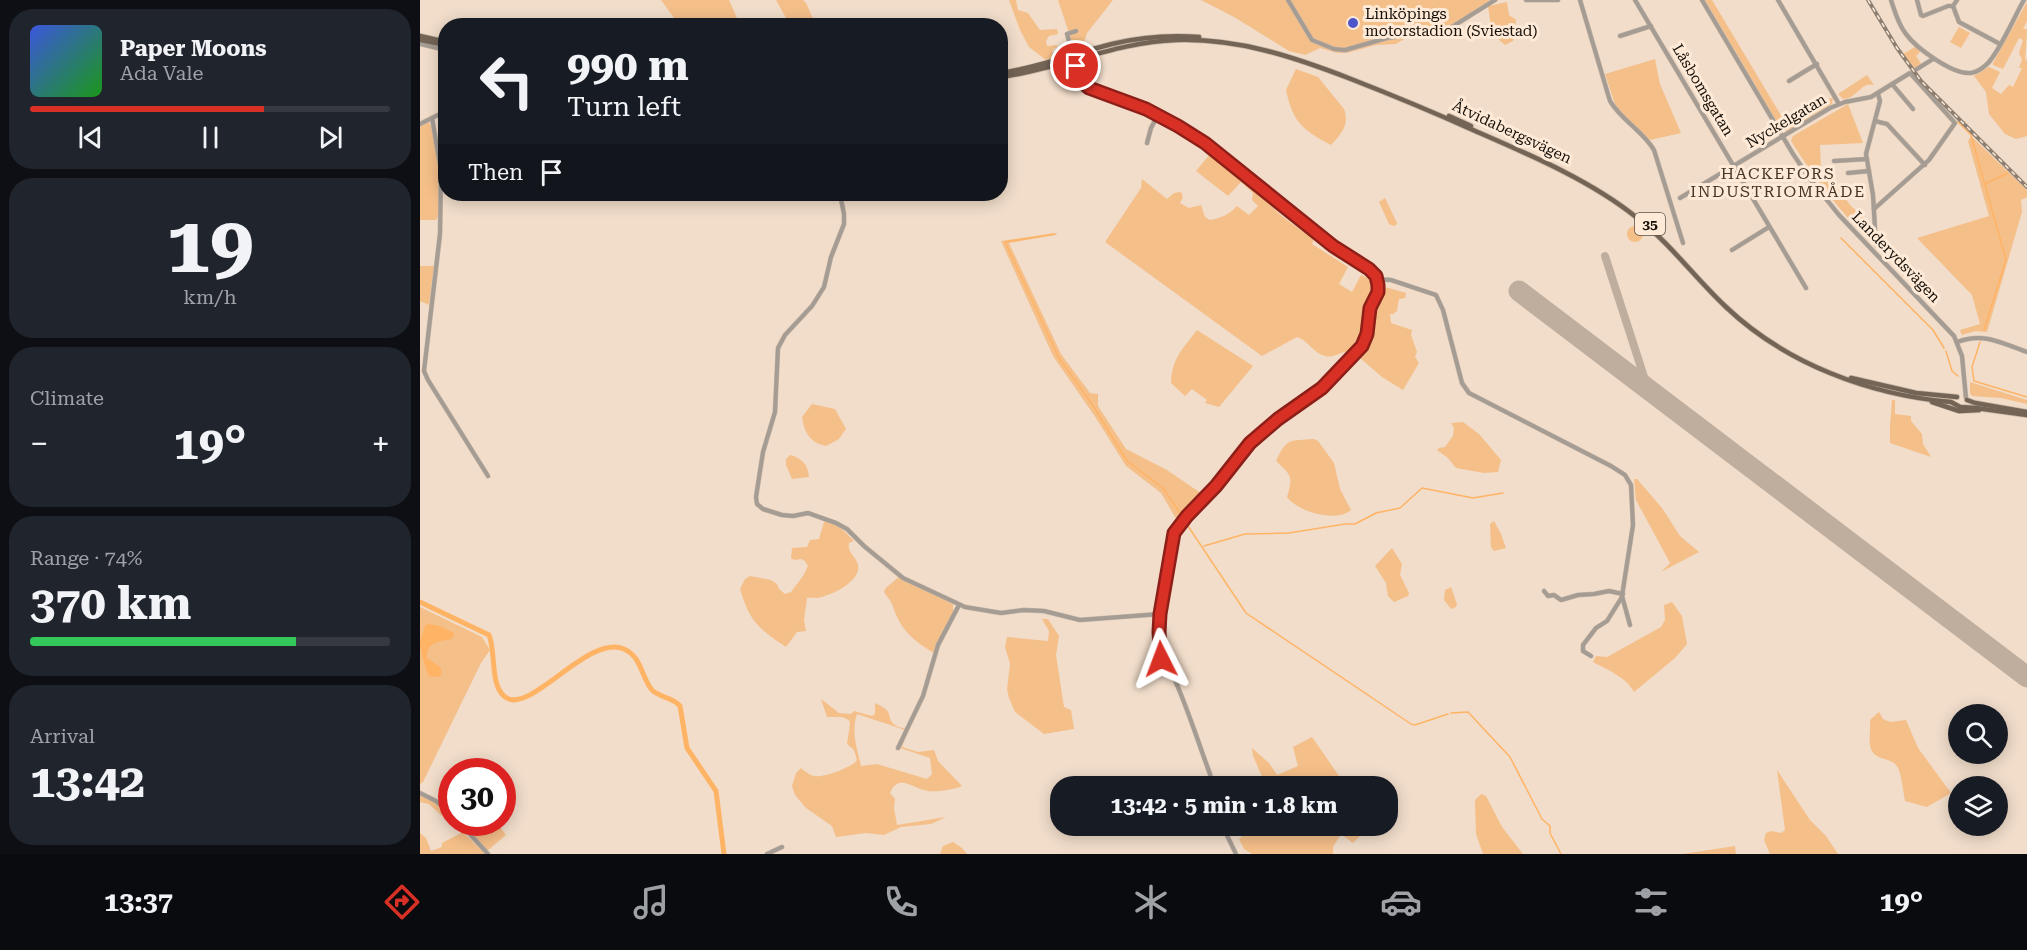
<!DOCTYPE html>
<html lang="en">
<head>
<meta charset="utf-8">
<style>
  :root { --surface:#171b24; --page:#20242c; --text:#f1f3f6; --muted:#9ea1a6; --line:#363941; --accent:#d93025 }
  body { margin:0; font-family:"Roboto Serif",serif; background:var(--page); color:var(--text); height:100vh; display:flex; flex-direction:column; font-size:22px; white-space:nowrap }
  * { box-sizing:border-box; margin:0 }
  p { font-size:20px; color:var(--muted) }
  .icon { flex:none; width:33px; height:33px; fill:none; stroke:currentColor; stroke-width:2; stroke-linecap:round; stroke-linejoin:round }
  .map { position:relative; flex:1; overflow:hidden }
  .details { display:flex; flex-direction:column; gap:9px; padding:9px; background:#0d0f14; width:420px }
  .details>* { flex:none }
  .guide { position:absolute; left:18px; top:18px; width:570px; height:183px; border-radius:24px; box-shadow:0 3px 15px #0003; background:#171b24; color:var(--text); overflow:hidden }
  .fabs { position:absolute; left:1528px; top:704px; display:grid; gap:12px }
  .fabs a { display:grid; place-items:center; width:60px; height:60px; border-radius:50%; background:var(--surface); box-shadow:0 3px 15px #0003; font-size:30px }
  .speed { position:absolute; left:18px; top:758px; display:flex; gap:12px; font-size:30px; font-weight:700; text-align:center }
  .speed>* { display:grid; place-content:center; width:78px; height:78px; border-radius:50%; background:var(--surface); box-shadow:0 3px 15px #0003; line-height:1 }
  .speed .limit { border:9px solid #d22; background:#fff; color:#111 }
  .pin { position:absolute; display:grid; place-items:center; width:51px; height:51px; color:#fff; margin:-26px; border:3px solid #fff; border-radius:50%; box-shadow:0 2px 6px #0007 }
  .me { position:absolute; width:66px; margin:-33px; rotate:357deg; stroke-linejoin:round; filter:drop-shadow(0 0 4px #0008) }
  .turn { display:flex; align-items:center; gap:21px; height:126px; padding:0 30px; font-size:27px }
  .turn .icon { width:78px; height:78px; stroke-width:2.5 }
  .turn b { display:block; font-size:42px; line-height:51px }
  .then { display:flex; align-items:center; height:57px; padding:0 30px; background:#0003; gap:12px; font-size:22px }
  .big { font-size:45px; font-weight:700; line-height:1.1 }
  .details .widget { flex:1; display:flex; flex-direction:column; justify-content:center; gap:9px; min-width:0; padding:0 21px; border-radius:24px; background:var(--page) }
  .details .dial { align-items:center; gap:0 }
  .dial b { font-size:78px; line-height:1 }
  .song { display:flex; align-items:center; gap:18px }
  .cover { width:72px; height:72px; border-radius:9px; background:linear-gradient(135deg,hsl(230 70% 55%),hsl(120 70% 35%)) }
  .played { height:6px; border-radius:3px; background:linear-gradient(90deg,var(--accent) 65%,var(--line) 65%) }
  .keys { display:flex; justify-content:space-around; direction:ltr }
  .heat { display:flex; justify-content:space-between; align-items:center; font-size:33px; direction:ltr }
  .charge { height:9px; border-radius:4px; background:linear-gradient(90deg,#34c759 74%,var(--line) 0) }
  .trip { position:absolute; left:630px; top:776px; width:348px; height:60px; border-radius:24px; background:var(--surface); box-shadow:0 3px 15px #0003; font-weight:700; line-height:60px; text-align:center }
  .tab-bar { display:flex; height:96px; justify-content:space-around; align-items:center; background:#090b0e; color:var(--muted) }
  .tab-bar .icon { width:42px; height:42px }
  .tab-bar .active { color:var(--accent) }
  .tab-bar b { font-size:27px; color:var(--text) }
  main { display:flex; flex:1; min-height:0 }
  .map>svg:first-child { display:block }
  .green { fill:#f5bf89; fill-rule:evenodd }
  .water { fill:#ffb365 }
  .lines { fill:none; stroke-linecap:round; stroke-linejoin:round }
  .stream { stroke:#ffb365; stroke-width:1.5 }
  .river { stroke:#ffb365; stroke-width:5 }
  .taxiway { stroke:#bfae9e; stroke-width:8 }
  .runway { stroke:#bfae9e; stroke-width:21 }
  .minor-casing { stroke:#cab8a7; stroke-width:5 }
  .major-casing { stroke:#cab8a7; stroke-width:6 }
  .minor { stroke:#a59c94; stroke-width:4 }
  .major { stroke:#736456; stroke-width:4.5 }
  .rail-casing { stroke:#8d7f72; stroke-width:4 }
  .rail { stroke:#feead7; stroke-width:1.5; stroke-dasharray:4.5; stroke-linecap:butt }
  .route-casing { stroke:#8d1f18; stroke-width:15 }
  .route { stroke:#d93025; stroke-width:10 }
  .poi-dot { fill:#4e55cb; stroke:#feead7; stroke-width:2 }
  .labels { text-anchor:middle; stroke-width:6; stroke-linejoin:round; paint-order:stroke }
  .shield { fill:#feead7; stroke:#5c5147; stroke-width:1.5 }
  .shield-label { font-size:14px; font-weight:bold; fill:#161009 }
  .poi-label { font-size:15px; fill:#161009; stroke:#feead7; text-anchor:start }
  .street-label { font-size:15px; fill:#161009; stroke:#feead7 }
  .neighbourhood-label { font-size:16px; letter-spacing:1.5px; fill:#483829; stroke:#feead7 }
</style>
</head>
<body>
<main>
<section class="details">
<div class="widget">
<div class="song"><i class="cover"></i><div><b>Paper Moons</b><p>Ada Vale</p></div></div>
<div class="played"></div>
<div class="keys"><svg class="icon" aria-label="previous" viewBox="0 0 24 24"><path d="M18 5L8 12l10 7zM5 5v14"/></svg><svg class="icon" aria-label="pause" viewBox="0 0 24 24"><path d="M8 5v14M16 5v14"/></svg><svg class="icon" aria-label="next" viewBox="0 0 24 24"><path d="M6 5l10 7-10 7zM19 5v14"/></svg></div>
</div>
<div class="widget dial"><b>19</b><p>km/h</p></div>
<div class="widget"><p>Climate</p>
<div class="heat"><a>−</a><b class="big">19°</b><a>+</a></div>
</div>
<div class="widget"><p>Range · 74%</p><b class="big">370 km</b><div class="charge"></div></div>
<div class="widget"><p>Arrival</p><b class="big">13:42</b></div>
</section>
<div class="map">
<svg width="1607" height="854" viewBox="0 0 1607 854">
  <rect width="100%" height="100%" fill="#f1ddca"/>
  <g class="green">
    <polygon points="241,0 309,0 320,25 259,25"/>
    <polygon points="356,0 383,0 386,3 396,25 370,25"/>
    <polygon points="589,0 596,0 598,10 608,13 620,30 637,29 638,34 629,36 626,41 627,46 637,45 637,47 633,49 632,52 636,57 626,60 609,47 600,30"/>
    <polygon points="638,0 693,0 667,33 662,48 653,50 651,39"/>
    <polygon points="781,0 1069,0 1069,6 1087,2 1089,15 1096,20 1093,41 1085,45 1072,34 1068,6 1034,29 1020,34 986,38 976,44 956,45 927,53 917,53 900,48 885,55 869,51 814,17"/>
    <polygon points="1285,0 1292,0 1362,117 1374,120 1413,97 1412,104 1371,130 1366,131 1361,129"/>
    <polygon points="1607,2 1607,21 1603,29 1607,29 1605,62 1607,58 1607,136 1596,139 1585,134 1569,114 1566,92 1554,76 1569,67 1580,72 1572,88 1581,94 1589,85 1593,87 1602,68 1599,68 1602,59 1599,53 1603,40 1599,38 1583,69 1573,65 1573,63"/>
    <polygon points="1539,27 1550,33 1541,48 1530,42"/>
    <polygon points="1495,47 1501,51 1496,56 1502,65 1495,69 1483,54"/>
    <polygon points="1235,59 1240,84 1261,133 1230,140 1196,107 1185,74"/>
    <path d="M876,69L898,77L924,109C930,125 921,134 911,145C883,130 873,123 866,90Z"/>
    <path d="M1447,75L1454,85C1441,81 1438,98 1423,99L1418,94Z"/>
    <path d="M1428,104L1443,143L1400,145L1401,167L1431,206L1452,225L1453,244C1421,213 1395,179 1371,141L1373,136Z"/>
    <polygon points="6,123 9,123 11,126 19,170 18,216 16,220 0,220 0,126"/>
    <polygon points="1551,136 1607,190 1607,197 1601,200 1602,212 1567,332 1555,331 1542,335 1540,330 1560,324 1552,295 1497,238 1569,216 1548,141"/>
    <path d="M791,153L847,200C850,210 883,231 894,239L892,244L928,267L919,284L932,292L941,275L965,287L986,293L985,298L979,299L977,311L973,314H970L971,323L992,330L991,335L997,352L995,357L999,363L983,390L962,377L933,352C922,349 915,359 905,356C893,353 889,341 877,337L842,356L685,242L721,188L722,179L747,199L754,193L761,192L763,197L760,203L769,208L781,205L785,217L790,220C801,218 809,215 817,206L829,215L838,206L832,200L833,193L821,182L808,196L776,171Z"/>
    <polygon points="965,198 976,221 977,224 974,226 969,224 959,202"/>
    <circle cx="1215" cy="234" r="8"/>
    <polygon points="637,233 636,235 589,243 641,354 670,393 678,394 678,406 706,449 747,470 785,496 758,522 741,493 706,466 676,418 633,356 581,241"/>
    <polygon points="0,266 14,266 9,305 0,301"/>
    <path d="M777,330L833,366L799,407L785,403L787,400L772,389L765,396L751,383C752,358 762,350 777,330Z"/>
    <polygon points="1550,382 1607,400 1607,404 1581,398 1552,396 1550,393"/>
    <polygon points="1472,400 1475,400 1475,414 1491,416 1491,421 1502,434 1503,444 1511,457 1470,443 1470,426"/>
    <path d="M392,404L415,409L426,429L419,439L406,446C390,443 384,432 382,417Z"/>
    <polygon points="1043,422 1059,434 1081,460 1078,472 1064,473 1036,468 1028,458 1017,450 1019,448 1025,447 1033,436 1034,428 1031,423"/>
    <path d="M894,439L898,441L914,463L920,489L931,510C917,523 878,512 867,497C873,476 872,476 856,461C867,437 870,441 894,439Z"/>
    <path d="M370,455C382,458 388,465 389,477L372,479L366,465V459Z"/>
    <polygon points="1214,479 1217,479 1242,508 1260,536 1279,552 1241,572 1250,563 1216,500"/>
    <path d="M405,519L419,526L434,541L429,543C427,553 436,556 438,565C441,581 414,594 401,597C396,599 392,597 387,598L384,620L386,631L377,632L366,647C338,628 330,622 320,589L325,579L330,576L351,580L357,584L359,589L365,594L371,592L383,576L388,566L385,561L381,559L374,560L371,558L372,548L387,547L390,540L399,539Z"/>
    <polygon points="1074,521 1081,534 1086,548 1074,551 1071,547 1070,524"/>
    <polygon points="972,548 982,564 980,575 989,593 988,596 974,602 968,596 966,583 955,566"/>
    <path d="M478,577L533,604V612L514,653C491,639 480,629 472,604C470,599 466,596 464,592C466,585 474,583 478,577Z"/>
    <polygon points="1031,587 1037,604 1036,607 1031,609 1024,600 1025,590"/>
    <path d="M1252,602L1262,616L1267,644L1255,658L1214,692C1206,677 1188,670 1173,662L1176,656L1187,657L1241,627L1245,620L1244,605Z"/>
    <polygon points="0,607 62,637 70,650 61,663 3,782 0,784"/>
    <polygon points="622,619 628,619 639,636 636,655 644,707 651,710 654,729 624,734 595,712 589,698 587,689 590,664 585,647 587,637 628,641 629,631"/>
    <path d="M401,699L419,713L431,714L434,711L452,716L455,714V703C476,712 465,717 475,725C478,728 485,728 489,729L482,747L498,752L514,750L518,761L542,786C534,790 516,792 508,791C494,790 479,772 470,793L475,799L474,808L477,825L526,817L511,824L481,827L464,835L446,833L416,837L412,826L386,808L375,795L372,786L376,773L381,768C385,771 389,775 394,776C403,778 433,767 437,760L434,750L427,744L430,724L429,720L422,717H407ZM437,714L485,730L477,747L510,758L512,774L507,779L457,764L441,766C437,748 431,732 437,714Z"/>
    <path d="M1459,712L1463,719L1470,722L1486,720L1498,748L1531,793L1507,807L1485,801C1483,791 1482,777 1478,768C1472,756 1456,762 1451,749C1448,741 1451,729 1450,720Z"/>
    <polygon points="892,737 926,786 859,786 856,780 847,786 843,786 845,783 833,756 832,748 849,763 857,775 878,766 873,747"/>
    <polygon points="1357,770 1390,820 1406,836 1418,854 1350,854 1344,840 1346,833 1351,831 1361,833 1365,830"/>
    <polygon points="31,772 31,811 21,799"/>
    <polygon points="1061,794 1066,796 1082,827 1103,854 1063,854 1056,834 1055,804 1055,800"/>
    <polygon points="0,795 19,804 31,817 32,822 37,822 41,827 36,829 9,804 0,802"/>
    <polygon points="41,822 76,822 86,835 67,851"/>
    <polygon points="835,825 944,825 941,835 933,843 921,834 913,847 913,854 832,854 824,849 819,839"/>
    <polygon points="43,832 65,854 0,854 0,833 6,838 11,851 22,847 22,843"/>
    <polygon points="533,842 542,848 547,854 520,854 523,846"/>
    <polygon points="1315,846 1316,854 1263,854"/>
  </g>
  <path class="water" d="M8,624L20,626L34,633L32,639C19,641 6,642 7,658L20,667L22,673L20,676L14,677L9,676C5,668 0,650 0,641C1,636 4,632 4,626Z"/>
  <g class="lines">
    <g class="stream">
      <polyline points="1538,122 1551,135 1586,260 1564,330"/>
      <polyline points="1565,184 1588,173"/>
      <polyline points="634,234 585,242 639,358 672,404 707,461 743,488 762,516"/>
      <polyline points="1421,238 1513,330 1524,348"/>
      <polyline points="1560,342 1552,367 1554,381 1607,397"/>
      <polyline points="1526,351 1532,371 1538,376"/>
      <polyline points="766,523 826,613 991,724 995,725 1028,714"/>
      <polyline points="784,546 825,534 869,533 925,524 935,524 956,513 980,508 1002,488 1053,498 1083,493"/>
      <polyline points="1031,713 1048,712 1090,757 1122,819 1130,826 1130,833 1141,854"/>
    </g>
    <path class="river" d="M0,602L69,635C76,652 70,684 84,696C107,719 168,633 204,649C222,657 221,677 232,690C240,698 253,697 260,706L267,748L296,791L304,854"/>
    <polyline class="taxiway" points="1185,256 1226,383 1230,391"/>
    <polyline class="runway" points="1099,291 1607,677"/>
    <g class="minor-casing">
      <g id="minor">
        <polyline points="868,0 892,40 914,49 925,50 967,38 1027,30 1075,0"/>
        <polyline points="1106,0 1138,0"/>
        <path d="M1160,0L1190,101C1201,120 1223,131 1234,150L1263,243"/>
        <polyline points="1215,0 1386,288"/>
        <polyline points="1282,0 1373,154 1390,179 1419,215 1534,336 1542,356 1546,398"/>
        <polyline points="1358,0 1419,104"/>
        <path d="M1471,0C1475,12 1478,24 1486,34C1496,48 1533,75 1551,73C1557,72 1563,68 1567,64C1579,53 1595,15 1604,0"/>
        <polyline points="1497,0 1501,15 1503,16 1528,6 1533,6"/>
        <polyline points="1537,0 1533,6 1539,22 1580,44"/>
        <path d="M656,31L647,34L659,75L665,85L726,109L775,136L913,246L952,272L957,279L958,288L950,308L946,338L942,346L896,393L858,419L830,443L796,486L758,527L750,549L740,614V654C742,663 750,669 754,678C768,709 778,742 790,774L792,786"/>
        <polyline points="1200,36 1231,26"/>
        <polyline points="0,44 26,50"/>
        <polyline points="1497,69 1513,59"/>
        <polyline points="1369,81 1397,64"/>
        <polyline points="1472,84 1493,109"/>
        <polyline points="12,118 26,111"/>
        <polyline points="1455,121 1467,124 1505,165"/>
        <polyline points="0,124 12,118 21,170 20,234 4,371 8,380 68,476"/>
        <polyline points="727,143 731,128 738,115"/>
        <polyline points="1414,161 1447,159"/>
        <polyline points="1428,173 1449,171"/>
        <polyline points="420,194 424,214 424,224 411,257 404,287 392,306 365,335 358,348 355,412 343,452 336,497 337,504 343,509 362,515 373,516 388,513 416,523 427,529 444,546 483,578 545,607 581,613 604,610 624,611 660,620 740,614"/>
        <polyline points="1260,198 1410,108 1425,102 1451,97 1490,73 1535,123 1509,160 1454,209"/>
        <polyline points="1456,245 1453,195 1446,154 1460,101 1458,94"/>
        <polyline points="1312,250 1349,227"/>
        <polyline points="957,279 971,280 1016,295 1023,310 1042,383 1049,393 1191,466 1205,475 1211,485 1213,525 1202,596 1210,625"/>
        <path d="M1537,342C1565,332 1581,343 1607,352"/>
        <polyline points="1124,591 1128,596 1134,595 1141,600 1158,595 1174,594 1189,591 1203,594"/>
        <polyline points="1171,656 1163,651 1163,645 1176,628 1187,621 1202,597"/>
        <polyline points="478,748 503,696 518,645 539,605"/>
        <polyline points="0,793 16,801 32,814"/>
        <polyline points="39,822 68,854"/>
        <polyline points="802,825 816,854"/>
        <polyline points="347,854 362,847"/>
      </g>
    </g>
    <g class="major-casing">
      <g id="major">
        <polyline points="0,36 26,42"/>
        <polyline points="0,40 26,45"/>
        <path d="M580,73C619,68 655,53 692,44C721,37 750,35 779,37"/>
        <path d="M580,77C641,69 695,42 756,40C818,38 874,57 931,79C972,95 1013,112 1053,130C1108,154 1170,180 1216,217C1250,243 1275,278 1306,307C1366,364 1450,395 1531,402L1540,407L1556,408L1607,415"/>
        <polyline points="1029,116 1051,126"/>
        <polyline points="1431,378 1496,393 1537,397"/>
        <polyline points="1547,400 1555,403 1607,412"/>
        <polyline points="1512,402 1539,411 1559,410"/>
      </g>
    </g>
    <use href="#minor" class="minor"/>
    <use href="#major" class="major"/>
    <g class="rail-casing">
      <polyline id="rail" points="1448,0 1477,48 1501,81 1607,187"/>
    </g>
    <use href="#rail" class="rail"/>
  </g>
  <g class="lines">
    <g class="route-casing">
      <polyline id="route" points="656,66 662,82 669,88 726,109 758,126 785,143 913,246 949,269 956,276 958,285 958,292 950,308 947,334 942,346 902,388 858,419 830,443 796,486 767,516 754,533 740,614 739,632 741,659"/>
    </g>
    <use href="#route" class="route"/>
  </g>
  <circle class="poi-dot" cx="933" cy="23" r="6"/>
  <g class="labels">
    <rect class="shield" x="1215" y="213" width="30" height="22" rx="4.5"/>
    <g class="shield-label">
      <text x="1230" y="229">35</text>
    </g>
    <g class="poi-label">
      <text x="945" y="19">Linköpings<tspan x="945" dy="17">motorstadion (Sviestad)</tspan></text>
    </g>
    <g class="street-label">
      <text transform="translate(1283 90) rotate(59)" y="5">Låsbomsgatan</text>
      <text transform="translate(1366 121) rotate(-31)" y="5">Nyckelgatan</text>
      <text transform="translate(1092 132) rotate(25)" y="5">Åtvidabergsvägen</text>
      <text transform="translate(1476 257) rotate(46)" y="5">Landerydsvägen</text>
    </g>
    <g class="neighbourhood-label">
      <text x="1358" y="179">HACKEFORS<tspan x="1358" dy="18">INDUSTRIOMRÅDE</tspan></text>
    </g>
  </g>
</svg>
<div class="fabs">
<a><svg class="icon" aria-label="search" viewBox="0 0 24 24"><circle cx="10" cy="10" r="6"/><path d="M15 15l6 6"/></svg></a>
<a><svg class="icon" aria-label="layers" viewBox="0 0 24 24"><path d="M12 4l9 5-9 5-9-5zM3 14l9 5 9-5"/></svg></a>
</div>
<div class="speed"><div class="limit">30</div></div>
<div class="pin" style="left:656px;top:66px;background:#d93025"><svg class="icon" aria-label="arrive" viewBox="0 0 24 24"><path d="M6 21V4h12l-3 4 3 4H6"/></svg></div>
<svg class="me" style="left:741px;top:659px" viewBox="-20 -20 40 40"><path d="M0-17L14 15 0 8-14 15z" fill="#d93025" stroke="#fff" stroke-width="4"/></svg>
<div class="trip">13:42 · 5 min · 1.8 km</div>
<div class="guide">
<div class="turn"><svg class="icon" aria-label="left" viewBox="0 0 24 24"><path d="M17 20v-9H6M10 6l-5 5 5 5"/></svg><div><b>990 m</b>Turn left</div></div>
<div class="then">Then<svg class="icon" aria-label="arrive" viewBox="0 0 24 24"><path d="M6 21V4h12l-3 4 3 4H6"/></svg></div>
</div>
</div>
</main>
<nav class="tab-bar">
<b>13:37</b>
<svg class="icon active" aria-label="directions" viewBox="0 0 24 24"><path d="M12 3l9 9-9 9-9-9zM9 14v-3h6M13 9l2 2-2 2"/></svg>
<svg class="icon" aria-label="music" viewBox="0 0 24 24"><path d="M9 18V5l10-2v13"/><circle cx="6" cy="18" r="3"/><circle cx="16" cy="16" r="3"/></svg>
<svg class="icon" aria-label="phone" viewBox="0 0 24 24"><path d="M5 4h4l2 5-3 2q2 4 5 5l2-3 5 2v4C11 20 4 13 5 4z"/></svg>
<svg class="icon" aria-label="climate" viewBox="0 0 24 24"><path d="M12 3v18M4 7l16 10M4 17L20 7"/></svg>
<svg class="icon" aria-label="car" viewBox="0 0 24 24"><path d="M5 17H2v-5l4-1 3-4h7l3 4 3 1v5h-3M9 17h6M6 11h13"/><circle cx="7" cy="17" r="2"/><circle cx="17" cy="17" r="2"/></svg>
<svg class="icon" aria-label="filters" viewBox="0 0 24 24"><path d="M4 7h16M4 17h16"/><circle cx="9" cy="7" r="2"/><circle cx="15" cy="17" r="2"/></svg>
<b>19°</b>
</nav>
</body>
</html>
